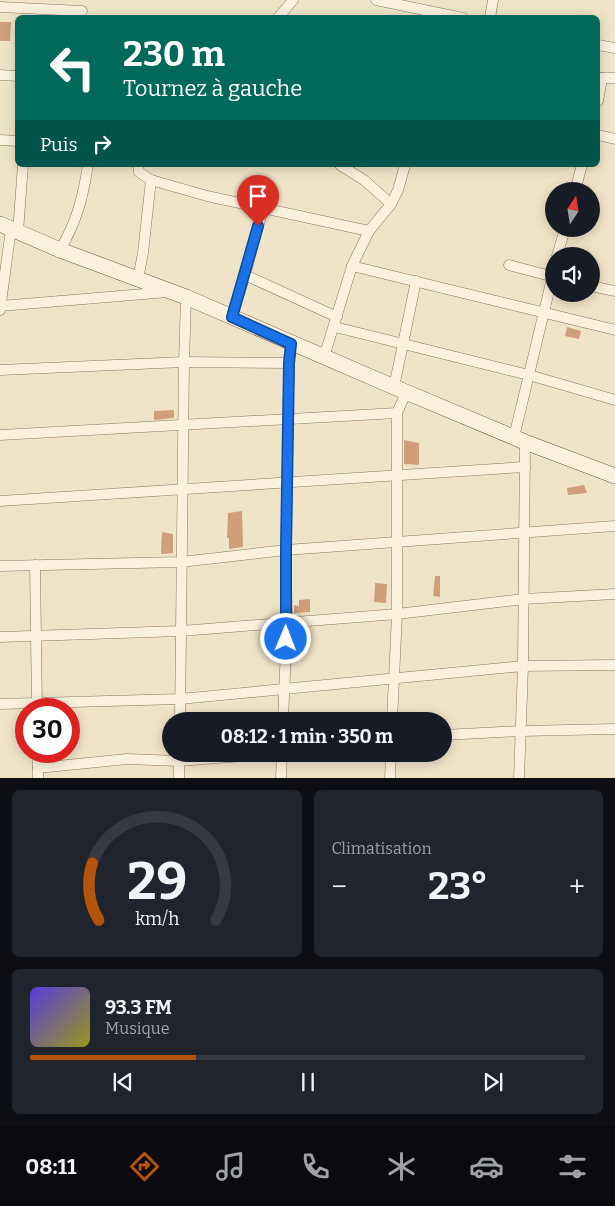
<!DOCTYPE html>
<html lang="fr">
<head>
<meta charset="utf-8">
<style>
  :root { --surface:#171b24; --page:#20242c; --text:#f1f3f6; --muted:#9ea1a6; --line:#363941; --accent:#b45309 }
  body { margin:0; font-family:Bitter,serif; background:var(--page); color:var(--text); height:100vh; display:flex; flex-direction:column; font-size:19px; white-space:nowrap }
  * { box-sizing:border-box; margin:0 }
  p { font-size:16px; color:var(--muted) }
  .icon { flex:none; width:28px; height:28px; fill:none; stroke:currentColor; stroke-width:2; stroke-linecap:round; stroke-linejoin:round }
  .map { position:relative; height:778px; overflow:hidden }
  .drawer { display:flex; flex-direction:column; gap:12px; padding:12px; background:#0d0f14; flex:1 }
  .drawer>* { flex:none }
  .hud { position:absolute; left:15px; top:15px; width:585px; height:152px; border-radius:8px; box-shadow:0 2px 12px #0003; background:#00695c; color:#fff; overflow:hidden }
  .needle { width:32px; rotate:12deg }
  .tools { position:absolute; left:545px; top:182px; display:grid; gap:10px }
  .tools a { display:grid; place-items:center; width:55px; height:55px; border-radius:50%; background:var(--surface); box-shadow:0 2px 12px #0003; font-size:25px }
  .speed { position:absolute; left:15px; top:698px; display:flex; gap:10px; font-size:25px; font-weight:700; text-align:center }
  .speed>* { display:grid; place-content:center; width:65px; height:65px; border-radius:50%; background:var(--surface); box-shadow:0 2px 12px #0003; line-height:1 }
  .speed .limit { border:8px solid #d22; background:#fff; color:#111 }
  .pin { position:absolute; display:grid; place-items:center; width:42px; height:42px; color:#fff; margin:-51px -21px; border-radius:50% 50% 50% 0; rotate:-45deg; box-shadow:0 0 5px #0007 }
  .pin .icon { rotate:45deg }
  .me { position:absolute; width:55px; margin:-28px; rotate:1deg; stroke-linejoin:round; filter:drop-shadow(0 0 4px #0008) }
  .turn { display:flex; align-items:center; gap:18px; height:105px; padding:0 25px; font-size:22px }
  .turn .icon { width:65px; height:65px; stroke-width:2.5 }
  .turn b { display:block; font-size:35px; line-height:42px }
  .then { display:flex; align-items:center; height:48px; padding:0 25px; background:#0003; gap:10px; font-size:19px }
  .big { font-size:38px; font-weight:700; line-height:1.1 }
  .drawer .card { flex:1; display:flex; flex-direction:column; justify-content:center; gap:8px; min-width:0; padding:0 18px; border-radius:8px; background:var(--page) }
  .drawer .dial { align-items:center; gap:0 }
  .dial svg { height:130px; overflow:visible; fill:none; stroke:var(--line); stroke-width:7; stroke-linecap:round; text-anchor:middle }
  .dial text { fill:var(--text); stroke:none }
  .song { display:flex; align-items:center; gap:15px }
  .cover { width:60px; height:60px; border-radius:8px; background:linear-gradient(135deg,hsl(250 70% 55%),hsl(60 70% 35%)) }
  .played { height:5px; border-radius:2px; background:linear-gradient(90deg,var(--accent) 30%,var(--line) 30%) }
  .keys { display:flex; justify-content:space-around; direction:ltr }
  .heat { display:flex; justify-content:space-between; align-items:center; font-size:28px; direction:ltr }
  .drawer .tiles { flex:1; display:grid; gap:12px; grid-template-columns:1fr 1fr }
  .card:last-child { grid-column:span 2 }
  .trip { position:absolute; left:162px; top:712px; width:290px; height:50px; border-radius:25px; background:var(--surface); box-shadow:0 2px 12px #0003; font-weight:700; line-height:50px; text-align:center }
  .dock { display:flex; height:80px; justify-content:space-around; align-items:center; background:#090b0e; color:var(--muted) }
  .dock .icon { width:35px; height:35px }
  .dock .current { color:var(--accent) }
  .dock b { font-size:22px; color:var(--text) }
  .map>svg:first-child { display:block }
  .building { fill:#cf9f7d }
  .lines { fill:none; stroke-linecap:round; stroke-linejoin:round }
  .minor-casing { stroke:#8d765c; stroke-width:11 }
  .secondary-casing { stroke:#6f573f; stroke-width:16 }
  .minor { stroke:#faf1dc; stroke-width:10 }
  .secondary { stroke:#faf1dc; stroke-width:15 }
  .route-casing { stroke:#114b97; stroke-width:12 }
  .route { stroke:#1a73e8; stroke-width:9 }
</style>
</head>
<body>
<div class="map">
<svg width="615" height="779" viewBox="0 0 615 779">
  <rect width="100%" height="100%" fill="#f0e4c8"/>
  <g class="building">
    <polygon points="0,22 11,22 10,41 0,41"/>
    <polygon points="567,327 581,331 579,339 565,336"/>
    <polygon points="174,410 174,418 154,420 154,411"/>
    <polygon points="404,440 419,443 419,465 404,464"/>
    <polygon points="584,485 587,493 568,495 567,488"/>
    <polygon points="242,511 243,547 229,549 229,538 227,538 228,513"/>
    <polygon points="162,532 173,534 173,553 161,554"/>
    <polygon points="435,576 440,576 440,597 433,596"/>
    <polygon points="375,583 387,584 386,603 374,602"/>
    <polygon points="310,599 310,612 294,613 294,605 299,606 299,600"/>
  </g>
  <g class="lines">
    <g class="minor-casing">
      <g id="minor">
        <polyline points="376,0 463,18"/>
        <polyline points="0,7 82,11"/>
        <polyline points="278,18 293,0"/>
        <polyline points="490,18 493,0"/>
        <polyline points="598,45 615,48"/>
        <polyline points="0,75 18,76"/>
        <polyline points="598,78 615,78"/>
        <polyline points="598,101 602,78"/>
        <polyline points="598,135 615,139"/>
        <polyline points="0,140 18,141"/>
        <polyline points="138,165 139,172 151,180 207,196 369,231"/>
        <polyline points="340,165 364,180 391,204"/>
        <polyline points="575,191 582,165"/>
        <polyline points="18,232 23,165"/>
        <path d="M60,250C77,221 83,197 88,165"/>
        <polyline points="557,256 565,229"/>
        <polyline points="509,265 554,277"/>
        <polyline points="352,266 615,330"/>
        <polyline points="245,275 263,209"/>
        <polyline points="138,279 143,253 151,180"/>
        <polyline points="591,286 615,291"/>
        <polyline points="0,306 168,292"/>
        <polyline points="0,310 11,229"/>
        <polyline points="232,317 245,275 337,317"/>
        <polyline points="335,327 529,375 615,400"/>
        <polyline points="324,357 352,266 369,231 391,204 398,190 405,165"/>
        <polyline points="0,370 184,362 289,363"/>
        <polyline points="394,387 416,281"/>
        <polyline points="0,435 397,413"/>
        <polyline points="514,437 554,270"/>
        <polyline points="0,501 525,467"/>
        <polyline points="35,565 37,709"/>
        <polyline points="0,566 181,562 286,550 615,526"/>
        <polyline points="0,637 181,631 397,614 524,599 615,594"/>
        <polyline points="0,704 180,699 523,666 615,665"/>
        <polyline points="180,721 184,362 186,297"/>
        <polyline points="283,721 287,623 286,550 289,363 291,344"/>
        <polyline points="392,721 397,614 397,413 406,393"/>
        <polyline points="444,735 521,731 615,729"/>
        <polyline points="38,751 38,779"/>
        <polyline points="38,768 127,759 179,761 268,754"/>
        <polyline points="179,779 179,754"/>
        <polyline points="281,779 282,754"/>
        <polyline points="390,779 391,754"/>
        <polyline points="519,779 523,666 525,442"/>
      </g>
    </g>
    <g class="secondary-casing">
      <polyline id="secondary" points="0,224 60,250 186,297 394,387 525,442 615,476"/>
    </g>
    <use href="#minor" class="minor"/>
    <use href="#secondary" class="secondary"/>
  </g>
  <g class="lines">
    <g class="route-casing">
      <polyline id="route" points="258,226 232,317 291,344 289,363 286,550 286,639"/>
    </g>
    <use href="#route" class="route"/>
  </g>
</svg>
<div class="tools">
<a><svg class="needle" viewBox="-14 -14 28 28"><path d="M0-13l5 13h-10z" fill="#e53935"/><path d="M0 13l5-13h-10z" fill="#9ea1a6"/></svg></a>
<a><svg class="icon" aria-label="sound" viewBox="0 0 24 24"><path d="M4 9h4l5-4v14l-5-4H4zM17 9q2 3 0 6"/></svg></a>
</div>
<div class="speed"><div class="limit">30</div></div>
<div class="pin" style="left:258px;top:226px;background:#d93025"><svg class="icon" aria-label="arrive" viewBox="0 0 24 24"><path d="M6 21V4h12l-3 4 3 4H6"/></svg></div>
<svg class="me" style="left:286px;top:639px" viewBox="-20 -20 40 40"><circle r="17" fill="#1a73e8" stroke="#fff" stroke-width="3"/><path d="M0-11L8 9 0 5-8 9z" fill="#fff"/></svg>
<div class="trip">08:12 · 1 min · 350 m</div>
<div class="hud">
<div class="turn"><svg class="icon" aria-label="left" viewBox="0 0 24 24"><path d="M17 20v-9H6M10 6l-5 5 5 5"/></svg><div><b>230 m</b>Tournez à gauche</div></div>
<div class="then">Puis<svg class="icon" aria-label="right" viewBox="0 0 24 24"><path d="M7 20v-9h11M14 6l5 5-5 5"/></svg></div>
</div>
</div>
<section class="drawer">
<div class="tiles">
<div class="card dial"><svg viewBox="0 0 100 80">
<path d="M14 69A42 42 0 1 1 86 69"/>
<path d="M14 69A42 42 0 0 1 10 34" stroke="#b45309"/>
<text x="50" y="56" font-size="32" font-weight="700">29</text>
<text x="50" y="72" font-size="11">km/h</text>
</svg></div>
<div class="card"><p>Climatisation</p>
<div class="heat"><a>−</a><b class="big">23°</b><a>+</a></div>
</div>
<div class="card">
<div class="song"><i class="cover"></i><div><b>93.3 FM</b><p>Musique</p></div></div>
<div class="played"></div>
<div class="keys"><svg class="icon" aria-label="previous" viewBox="0 0 24 24"><path d="M18 5L8 12l10 7zM5 5v14"/></svg><svg class="icon" aria-label="pause" viewBox="0 0 24 24"><path d="M8 5v14M16 5v14"/></svg><svg class="icon" aria-label="next" viewBox="0 0 24 24"><path d="M6 5l10 7-10 7zM19 5v14"/></svg></div>
</div>
</div>
</section>
<nav class="dock">
<b>08:11</b>
<svg class="icon current" aria-label="directions" viewBox="0 0 24 24"><path d="M12 3l9 9-9 9-9-9zM9 14v-3h6M13 9l2 2-2 2"/></svg>
<svg class="icon" aria-label="music" viewBox="0 0 24 24"><path d="M9 18V5l10-2v13"/><circle cx="6" cy="18" r="3"/><circle cx="16" cy="16" r="3"/></svg>
<svg class="icon" aria-label="phone" viewBox="0 0 24 24"><path d="M5 4h4l2 5-3 2q2 4 5 5l2-3 5 2v4C11 20 4 13 5 4z"/></svg>
<svg class="icon" aria-label="climate" viewBox="0 0 24 24"><path d="M12 3v18M4 7l16 10M4 17L20 7"/></svg>
<svg class="icon" aria-label="car" viewBox="0 0 24 24"><path d="M5 17H2v-5l4-1 3-4h7l3 4 3 1v5h-3M9 17h6M6 11h13"/><circle cx="7" cy="17" r="2"/><circle cx="17" cy="17" r="2"/></svg>
<svg class="icon" aria-label="filters" viewBox="0 0 24 24"><path d="M4 7h16M4 17h16"/><circle cx="9" cy="7" r="2"/><circle cx="15" cy="17" r="2"/></svg>
</nav>
</body>
</html>
